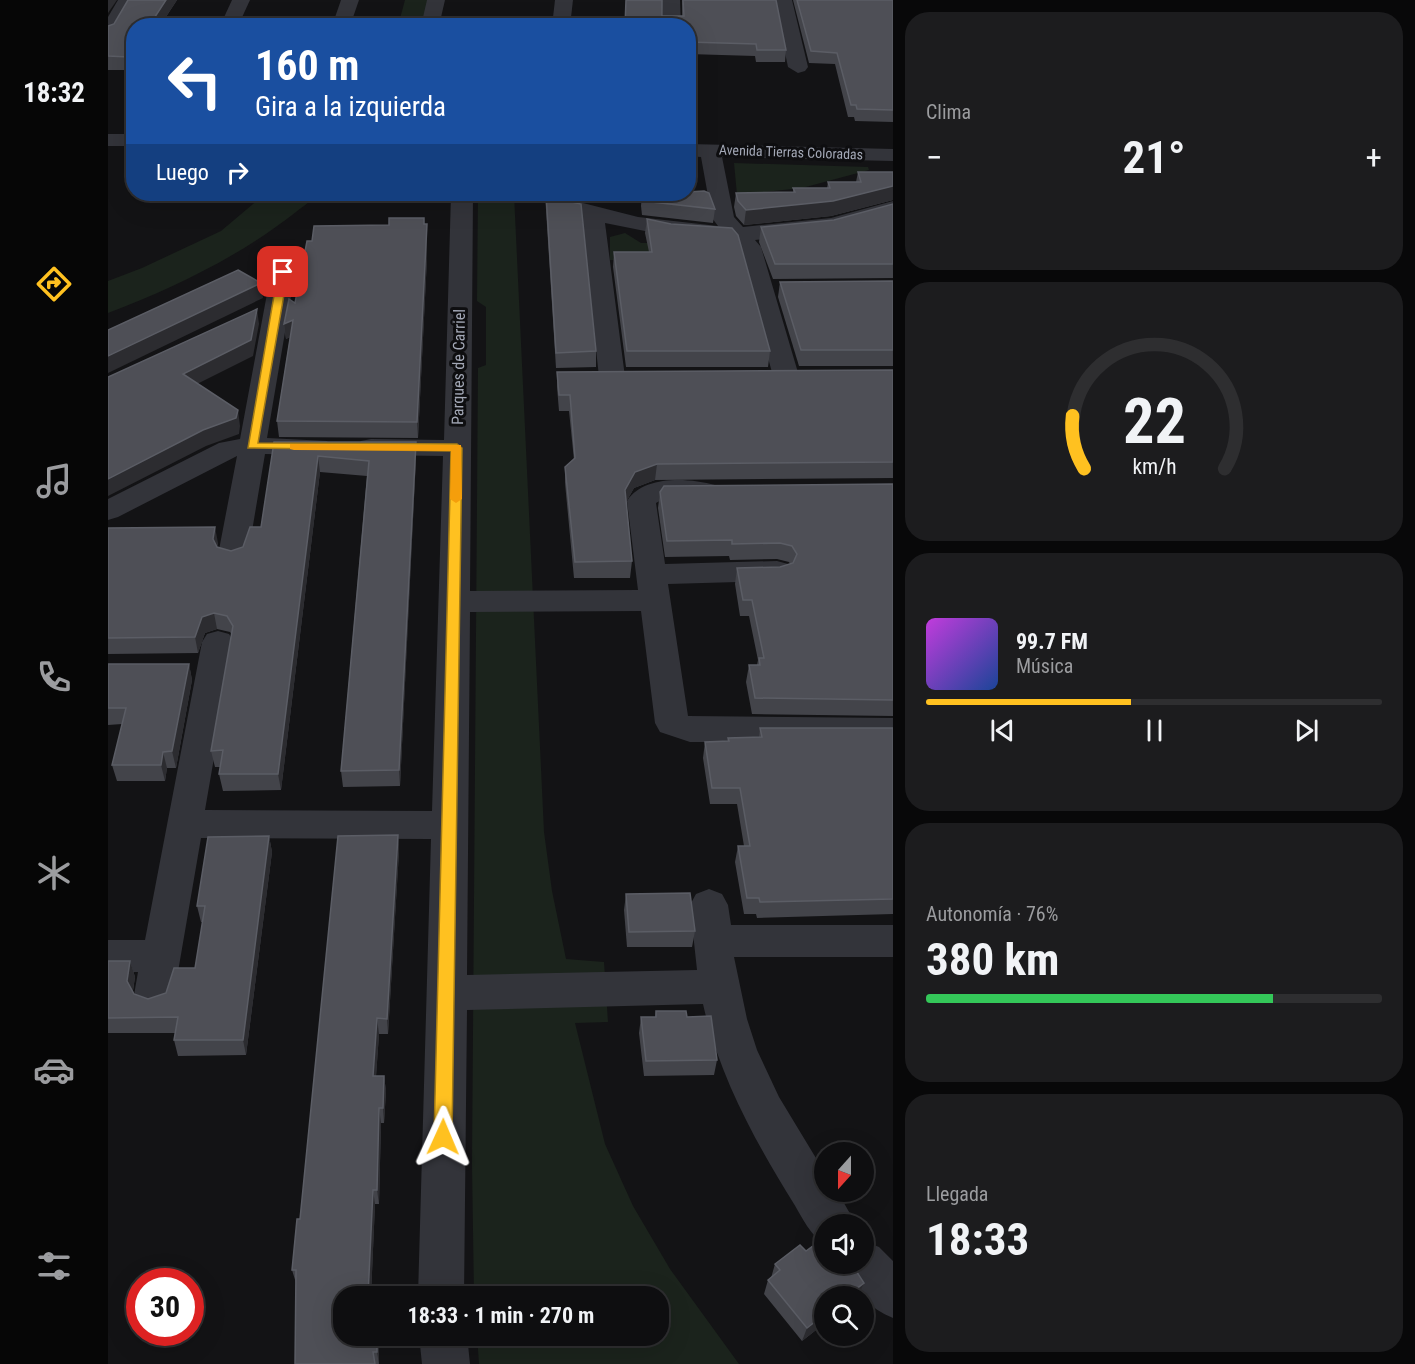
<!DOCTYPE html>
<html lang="es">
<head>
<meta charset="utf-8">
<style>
  :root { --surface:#0e0e10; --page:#1c1c1e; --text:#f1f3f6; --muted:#9b9c9f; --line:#2e2e30; --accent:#ffc120 }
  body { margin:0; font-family:"Roboto Condensed",sans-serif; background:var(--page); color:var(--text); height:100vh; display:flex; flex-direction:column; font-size:22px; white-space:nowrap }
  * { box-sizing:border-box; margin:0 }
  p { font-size:20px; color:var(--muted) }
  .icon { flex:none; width:33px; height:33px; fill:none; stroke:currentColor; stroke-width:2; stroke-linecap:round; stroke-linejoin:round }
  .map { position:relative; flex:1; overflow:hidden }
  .side { display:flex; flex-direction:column; gap:12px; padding:12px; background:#080809; width:522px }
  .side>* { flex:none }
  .banner { position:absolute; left:18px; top:18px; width:570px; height:183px; border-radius:24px; box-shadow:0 6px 24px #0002,0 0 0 2px var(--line); background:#1a4fa0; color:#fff; overflow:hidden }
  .needle { width:39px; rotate:201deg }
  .tools { position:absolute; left:706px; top:1142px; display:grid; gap:12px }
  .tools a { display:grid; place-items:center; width:60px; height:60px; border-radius:50%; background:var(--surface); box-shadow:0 6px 24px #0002,0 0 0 2px var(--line); font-size:30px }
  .speed { position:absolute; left:18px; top:1268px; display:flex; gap:12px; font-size:30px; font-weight:700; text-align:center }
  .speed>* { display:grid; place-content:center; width:78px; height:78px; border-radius:50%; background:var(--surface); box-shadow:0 6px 24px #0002,0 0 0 2px var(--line); line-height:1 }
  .speed .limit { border:9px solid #d22; background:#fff; color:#111 }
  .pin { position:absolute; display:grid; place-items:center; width:51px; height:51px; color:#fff; margin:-26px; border-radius:12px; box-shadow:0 3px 9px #0006 }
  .me { position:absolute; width:66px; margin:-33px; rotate:1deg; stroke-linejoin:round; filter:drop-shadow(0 0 4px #0008) }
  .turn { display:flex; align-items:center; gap:21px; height:126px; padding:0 30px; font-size:27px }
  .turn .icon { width:78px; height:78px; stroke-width:2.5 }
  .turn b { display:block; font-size:42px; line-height:51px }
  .then { display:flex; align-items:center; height:57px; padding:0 30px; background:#0003; gap:12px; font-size:22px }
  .big { font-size:45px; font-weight:700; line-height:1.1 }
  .side .widget { flex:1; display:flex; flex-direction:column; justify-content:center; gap:9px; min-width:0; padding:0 21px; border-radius:24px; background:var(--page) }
  .side .dial { align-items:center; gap:0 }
  .dial svg { height:156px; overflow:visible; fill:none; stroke:var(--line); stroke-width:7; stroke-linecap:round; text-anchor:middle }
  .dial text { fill:var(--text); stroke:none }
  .song { display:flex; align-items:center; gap:18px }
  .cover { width:72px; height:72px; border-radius:9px; background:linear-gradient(135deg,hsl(290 70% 55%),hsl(220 70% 35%)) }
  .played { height:6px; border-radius:3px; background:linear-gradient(90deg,var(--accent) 45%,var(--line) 45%) }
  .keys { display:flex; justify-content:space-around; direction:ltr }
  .heat { display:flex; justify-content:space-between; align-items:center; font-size:33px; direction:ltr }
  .charge { height:9px; border-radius:4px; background:linear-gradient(90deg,#34c759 76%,var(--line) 0) }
  .trip { position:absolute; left:225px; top:1286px; width:336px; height:60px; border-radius:24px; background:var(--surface); box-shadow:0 6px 24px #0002,0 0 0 2px var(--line); font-weight:700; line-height:60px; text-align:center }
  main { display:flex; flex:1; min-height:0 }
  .tab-bar { display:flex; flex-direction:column; width:108px; justify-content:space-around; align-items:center; background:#060606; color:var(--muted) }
  .tab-bar .icon { width:42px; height:42px }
  .tab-bar .current { color:var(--accent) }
  .tab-bar b { font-size:27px; color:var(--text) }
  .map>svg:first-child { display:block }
  .green { fill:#1b231c }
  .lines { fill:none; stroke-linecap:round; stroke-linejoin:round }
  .minor { fill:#33343a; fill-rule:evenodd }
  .wall { fill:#43444a }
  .shaded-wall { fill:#2c2c30 }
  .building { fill:#4e4f56; stroke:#5b5d65; stroke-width:1.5 }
  .route { fill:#ffc120; stroke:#a67d15; stroke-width:1.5 }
  .slow { fill:#f59e0b }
  .labels { text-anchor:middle; stroke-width:6; stroke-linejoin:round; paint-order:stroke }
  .far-street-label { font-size:14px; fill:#a3a8b6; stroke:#0e0e10 }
  .street-label { font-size:16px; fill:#a3a8b6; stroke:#0e0e10 }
</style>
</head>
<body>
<main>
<nav class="tab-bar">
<b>18:32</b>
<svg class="icon current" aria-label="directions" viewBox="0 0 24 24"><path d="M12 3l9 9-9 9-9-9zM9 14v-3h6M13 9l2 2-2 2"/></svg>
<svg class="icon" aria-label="music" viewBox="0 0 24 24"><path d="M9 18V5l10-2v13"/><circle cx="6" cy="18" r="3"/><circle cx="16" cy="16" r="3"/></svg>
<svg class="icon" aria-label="phone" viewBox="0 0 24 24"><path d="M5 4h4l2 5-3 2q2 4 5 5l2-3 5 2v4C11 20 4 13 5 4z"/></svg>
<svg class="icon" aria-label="climate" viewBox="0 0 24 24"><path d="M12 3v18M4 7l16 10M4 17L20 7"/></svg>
<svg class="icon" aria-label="car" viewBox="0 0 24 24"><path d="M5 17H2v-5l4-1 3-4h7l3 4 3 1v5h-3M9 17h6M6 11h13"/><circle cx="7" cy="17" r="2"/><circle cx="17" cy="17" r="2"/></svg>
<svg class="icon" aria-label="filters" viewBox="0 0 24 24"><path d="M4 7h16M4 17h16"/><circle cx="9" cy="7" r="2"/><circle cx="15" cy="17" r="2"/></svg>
</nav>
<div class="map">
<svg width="785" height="1364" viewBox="0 0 785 1364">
  <rect width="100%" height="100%" fill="#131315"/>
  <g class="green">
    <polygon points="297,0 323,0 317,25 290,26"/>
    <polygon points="626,163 760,167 761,170 694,188 629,195"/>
    <path d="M157,194H208C204,201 194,207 188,212C132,256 66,288 0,313V281L34,268L113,231Z"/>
    <polygon points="370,194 406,194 436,832 444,891 458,959 496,962 500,1022 467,1023 497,1144 525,1206 562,1269 631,1364 371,1364 369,1335 550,1335 550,1296 366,1296 364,1164 370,368 378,365 378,307 369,301"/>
    <polygon points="517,233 533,243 550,243 632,260 502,260 502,237"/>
  </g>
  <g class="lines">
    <g class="minor">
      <polygon points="10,0 28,0 6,36 0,37 0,17"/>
      <polygon points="124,0 142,0 130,26 112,26"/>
      <polygon points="233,0 251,0 242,26 224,26"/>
      <polygon points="319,0 337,0 331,26 313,26"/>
      <polygon points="447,0 465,0 462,26 444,26"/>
      <polygon points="554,0 572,0 573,26 555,26"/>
      <polygon points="666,0 684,0 700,67 697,71 690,73 680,67"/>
      <rect x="0" y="134" width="26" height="12"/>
      <polygon points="580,144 785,149 785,161 614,157 626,217 635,227 723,218 785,201 785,215 723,232 647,240 653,247 691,376 687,382 678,384 669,382 665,376 630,249 623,240 562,236 497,223 517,377 513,383 504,385 495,383 491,377 474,217 459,213 456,208 459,203 467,201 530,217 610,226 604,218 593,157 580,156"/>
      <path d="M343,194H365L362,591L530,590L519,501C536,475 580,478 607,485L611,491L607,497C588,502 565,493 548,503L557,564L669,561L680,564L684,571L680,578L669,581L560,584L580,716L785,718V742H582L552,732L547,723L533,611L362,612L359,975L589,970L582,905L588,894L601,889L614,894L620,905L623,925H785V957H626L639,1019L649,1050L671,1097L717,1173V1191H729L748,1224H717V1243C703,1237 694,1217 686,1204C648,1143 611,1076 595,1004L359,1010L356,1296H310L323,839L93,838L66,995L60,1007L46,1012L32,1007L26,995L30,972H0V940H37L94,642L99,634L110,631L121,634L126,642L97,810L324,811L335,456L263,455L253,453L249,447L253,441L263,439L336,440Z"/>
      <polygon points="178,249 186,251 190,256 159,438 219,441 223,447 219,453 209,455 157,454 140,555 136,562 125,565 114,562 110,555 129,456 10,517 0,520 0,499 111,443 132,439 166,256 170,251"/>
      <path d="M756,1241L771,1247L785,1261V1318C760,1308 742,1288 732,1263H756Z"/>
      <polygon points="311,1335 359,1335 362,1364 314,1364"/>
    </g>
  </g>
  <g class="wall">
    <polygon points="20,0 69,0 52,26 26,26 26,66 23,70 0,70 0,26 6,24"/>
    <polygon points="574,0 668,0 678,50 677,62 648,62 647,56 580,54 580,26 517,26 554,16 574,16"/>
    <polygon points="685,0 785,0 785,122 747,121 746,117 740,117 727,64 701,63"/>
    <polygon points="785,171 785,200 723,216 636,225 628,216 626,207 628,193 685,192 685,188 719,188 720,182 748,182 750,172 785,172"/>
    <polygon points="437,194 483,194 483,203 466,199 460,201 488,351 488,367 448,368"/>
    <polygon points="534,194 607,209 605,223 534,215 533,206"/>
    <polygon points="785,204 785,278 665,279 651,242 653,227 726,220"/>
    <polygon points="539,219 662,351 660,367 518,367 505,267 506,252 541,252 537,233"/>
    <polygon points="319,224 319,258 310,438 171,437 169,421 182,337 178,339 176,324 187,303 281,225"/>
    <polygon points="785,281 785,366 691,366 670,297 672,282"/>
    <polygon points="785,370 785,478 547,480 526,488 518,502 524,561 522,578 466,578 457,483 457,467 466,460 461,411 451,411 449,387 449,372"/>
    <polygon points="166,442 308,458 292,786 235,787 233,771 259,476 212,472 173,790 115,791 111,774 112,767 107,767 103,751 124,635 122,632 109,629 97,633 90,653 0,654 0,528 110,543 109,547 123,551 135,547 153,527"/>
    <polygon points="785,484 785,716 644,714 638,682 641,665 649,665 650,660 641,616 632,616 627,584 629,568 672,567 682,564 681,562 669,559 622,560 621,556 557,557 550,508 552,492"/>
    <polygon points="0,664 81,664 84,680 68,768 59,768 57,781 9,781 4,765 14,724 0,725"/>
    <polygon points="652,728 785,728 785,914 649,918 648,914 636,914 627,862 630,846 636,846 629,804 602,804 595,758 597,742 619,741 620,738 651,737"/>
    <polygon points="290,835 291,851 280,1034 271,1034 268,1076 276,1076 278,1091 276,1123 273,1123 271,1204 267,1204 263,1296 236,1296 270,1335 271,1364 187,1364 188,1283 184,1270 192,1219"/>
    <polygon points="161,836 164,852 138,1055 70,1056 66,1040 67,1033 0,1033 0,961 22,961 27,977 25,991 26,994 40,999 58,993 87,968 95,922 93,922 89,906"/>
    <polygon points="518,894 587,931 584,947 519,947 516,910"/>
    <polygon points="548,1011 579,1017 609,1060 606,1075 536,1076 531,1033 533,1017 547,1017"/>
    <polygon points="698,1251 717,1296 717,1323 694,1341 656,1294 660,1280 663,1278 667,1264"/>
  </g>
  <g class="shaded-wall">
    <polygon points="0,0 9,0 0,13"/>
    <polygon points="58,0 69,0 52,26 41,26"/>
    <polygon points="26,49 26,66 23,70 20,57"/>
    <polygon points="785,186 785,200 723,216 636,225 638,210"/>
    <polygon points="455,194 467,194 466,199 457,202 454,209"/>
    <polygon points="319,224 319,258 310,438 309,422"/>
    <polygon points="153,283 155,298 0,373 0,356"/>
    <polygon points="149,309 151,324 145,356 77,390 75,374"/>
    <polygon points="185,320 187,335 178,339 176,324"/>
    <polygon points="130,410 132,426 131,434 98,446 0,496 0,479"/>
    <polygon points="308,442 308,458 292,786 291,770"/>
    <polygon points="210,456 212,472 173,790 170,774"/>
    <polygon points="549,464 547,480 526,488 516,506 517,490 527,472"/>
    <polygon points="107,527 110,543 108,555 105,539"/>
    <polygon points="106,613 109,629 97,633 90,653 87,637 94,617"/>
    <polygon points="81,664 84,680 68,768 64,751"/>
    <polygon points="55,752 59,768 57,781 53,765"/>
    <polygon points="290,835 291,851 280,1034 279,1019"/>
    <polygon points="161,836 164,852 138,1055 135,1040"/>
    <polygon points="22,961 27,977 24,996 19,981"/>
    <polygon points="269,1018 271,1034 267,1091 265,1076"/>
    <polygon points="276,1076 278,1091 276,1123 275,1108"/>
    <polygon points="271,1108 273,1123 271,1204 269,1190"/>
    <polygon points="265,1190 267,1204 263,1296 260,1296"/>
    <polygon points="756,1283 750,1296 739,1296"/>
    <polygon points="717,1314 717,1323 694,1341 699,1328"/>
    <polygon points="269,1335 270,1335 271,1364 269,1352"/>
  </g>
  <g class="building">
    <polygon points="20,0 58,0 41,26 26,26 26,49 20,57 0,56 0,26 6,24"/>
    <polygon points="518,0 554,0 554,16 576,16 575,0 668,0 678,50 649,50 648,44 580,42 580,26 517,26"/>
    <polygon points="689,0 785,0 785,110 749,109 748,105 743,105 729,53 703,51"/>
    <polygon points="750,172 785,172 785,186 725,201 638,210 630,201 628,193 687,192 685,188 722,188 720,182 753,182"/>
    <polygon points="596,191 601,193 607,209 535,201 534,194 580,194 580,192"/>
    <polygon points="438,194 455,194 455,195 459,201 473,204 488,351 448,353"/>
    <polygon points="785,204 785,264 667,264 653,227 726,220"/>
    <polygon points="281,218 316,218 316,224 319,224 309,422 169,421 185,320 176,324 181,299 187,303 199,241 204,241 206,226 281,225"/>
    <polygon points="539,219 563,224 624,228 630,235 662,351 519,351 506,252 544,252"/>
    <polygon points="130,270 153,283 0,356 0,330"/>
    <polygon points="785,281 785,350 693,350 672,282"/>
    <polygon points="149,309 143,340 75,374 130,410 128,418 95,430 0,479 0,377"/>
    <polygon points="785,370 785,462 549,464 527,472 517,490 524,561 467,562 457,467 467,458 462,395 451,395 449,372"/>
    <polygon points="166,442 308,442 291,770 233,771 261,461 210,456 170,774 111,774 115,750 103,751 125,626 119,616 106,613 94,617 87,637 0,638 0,528 107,527 105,539 109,547 123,551 135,547 142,527 153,527"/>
    <polygon points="785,484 785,700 647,698 641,665 652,665 651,658 656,658 644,600 635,600 629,568 672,567 685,563 689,554 684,546 672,543 624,544 624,540 559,541 552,492 556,486"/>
    <polygon points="0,664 81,664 64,751 55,752 53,765 4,765 18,708 0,708"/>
    <polygon points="652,728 785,728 785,899 652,902 651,898 639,898 630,846 642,846 632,788 604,788 597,742 621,741 620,738 654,737"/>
    <polygon points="290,835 279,1019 269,1018 265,1076 276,1076 275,1108 271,1108 269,1190 265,1190 260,1296 236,1296 236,1335 269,1335 269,1352 265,1352 267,1364 187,1364 188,1270 184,1270 189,1219 192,1219 230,836"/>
    <polygon points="161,836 135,1040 66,1040 70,1017 0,1018 0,961 22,961 19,981 26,994 40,999 58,993 66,968 87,968 97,906 89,906 100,837"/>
    <polygon points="582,893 587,931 521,932 518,894"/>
    <polygon points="548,1011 578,1011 579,1017 603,1016 609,1060 538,1061 533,1017 548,1017"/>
    <polygon points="717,1237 717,1263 743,1263 756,1283 739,1296 717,1296 717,1314 699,1328 660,1280 672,1270 667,1264 692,1245 698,1251"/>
  </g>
  <polygon class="route" points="175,269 180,272 150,443 349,444 354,448 344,1137 341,1142 335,1145 328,1142 326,1137 343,451 140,448 170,272"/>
  <polygon class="slow" points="182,444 353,445 354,499 348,503 342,499 343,451 186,450 182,449"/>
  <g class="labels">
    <g class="far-street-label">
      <text transform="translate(683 152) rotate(2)" y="5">Avenida Tierras Coloradas</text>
    </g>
    <g class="street-label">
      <text transform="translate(350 367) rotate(-89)" y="6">Parques de Carriel</text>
    </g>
  </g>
</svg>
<div class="tools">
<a><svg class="needle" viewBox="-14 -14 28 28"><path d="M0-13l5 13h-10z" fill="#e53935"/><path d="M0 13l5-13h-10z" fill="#9b9c9f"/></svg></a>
<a><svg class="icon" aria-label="sound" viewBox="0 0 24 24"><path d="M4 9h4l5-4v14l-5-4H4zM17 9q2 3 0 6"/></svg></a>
<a><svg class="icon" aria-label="search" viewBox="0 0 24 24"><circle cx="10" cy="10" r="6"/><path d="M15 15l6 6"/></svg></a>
</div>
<div class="speed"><div class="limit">30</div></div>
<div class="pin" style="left:175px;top:272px;background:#d93025"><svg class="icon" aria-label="arrive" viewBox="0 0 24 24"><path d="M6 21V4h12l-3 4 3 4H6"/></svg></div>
<svg class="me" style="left:335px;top:1137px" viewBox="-20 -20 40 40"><path d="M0-17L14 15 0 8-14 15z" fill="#ffc120" stroke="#fff" stroke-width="4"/></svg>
<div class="trip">18:33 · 1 min · 270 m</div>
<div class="banner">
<div class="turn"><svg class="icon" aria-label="left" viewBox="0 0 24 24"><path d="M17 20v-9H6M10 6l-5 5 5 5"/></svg><div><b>160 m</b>Gira a la izquierda</div></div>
<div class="then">Luego<svg class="icon" aria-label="right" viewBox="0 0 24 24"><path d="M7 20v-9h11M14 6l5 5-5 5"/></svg></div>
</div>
</div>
<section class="side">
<div class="widget"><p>Clima</p>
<div class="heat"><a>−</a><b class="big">21°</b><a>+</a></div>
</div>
<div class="widget dial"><svg viewBox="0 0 100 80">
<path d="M14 69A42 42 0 1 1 86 69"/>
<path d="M14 69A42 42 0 0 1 8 42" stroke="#ffc120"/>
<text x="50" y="56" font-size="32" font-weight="700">22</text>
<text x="50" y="72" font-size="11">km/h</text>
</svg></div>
<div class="widget">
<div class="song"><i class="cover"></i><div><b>99.7 FM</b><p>Música</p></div></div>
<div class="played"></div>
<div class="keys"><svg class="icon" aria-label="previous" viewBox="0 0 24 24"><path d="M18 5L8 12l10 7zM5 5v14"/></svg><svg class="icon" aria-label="pause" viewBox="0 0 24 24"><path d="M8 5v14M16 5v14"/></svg><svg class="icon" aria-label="next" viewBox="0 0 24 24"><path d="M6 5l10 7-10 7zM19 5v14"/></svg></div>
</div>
<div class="widget"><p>Autonomía · 76%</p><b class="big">380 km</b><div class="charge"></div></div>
<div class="widget"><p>Llegada</p><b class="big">18:33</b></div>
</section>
</main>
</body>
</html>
